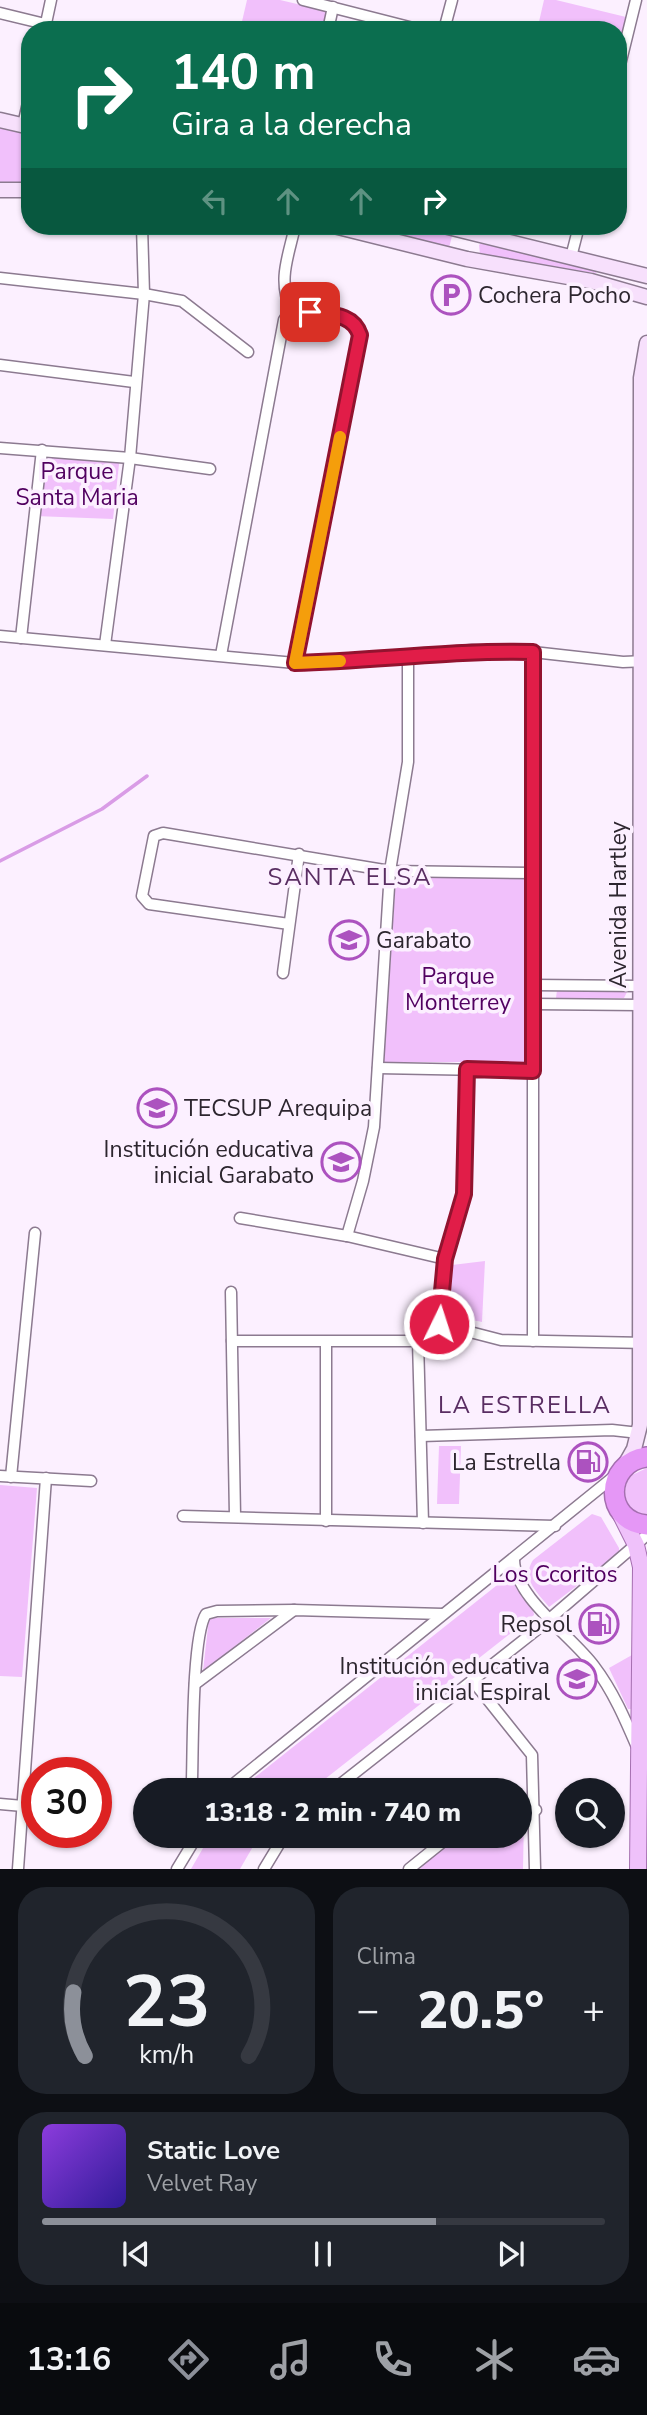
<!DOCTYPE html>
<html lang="es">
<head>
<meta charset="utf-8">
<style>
  :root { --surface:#171b24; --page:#20242c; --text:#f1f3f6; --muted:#9ea1a6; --line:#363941; --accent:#8c9099 }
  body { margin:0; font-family:"Nunito Sans",sans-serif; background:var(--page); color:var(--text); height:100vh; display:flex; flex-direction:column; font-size:26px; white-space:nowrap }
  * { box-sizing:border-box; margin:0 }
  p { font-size:23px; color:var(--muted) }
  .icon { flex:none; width:38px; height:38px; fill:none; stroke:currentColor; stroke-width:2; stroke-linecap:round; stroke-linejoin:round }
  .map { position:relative; height:1869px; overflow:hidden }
  .sheet { display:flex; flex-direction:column; gap:18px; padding:18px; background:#0d0f14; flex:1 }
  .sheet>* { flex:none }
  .guide { position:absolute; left:21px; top:21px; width:606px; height:214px; border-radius:28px; box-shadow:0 2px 5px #0004; background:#0b6e4f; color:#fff; overflow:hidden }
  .fabs { position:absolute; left:555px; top:1778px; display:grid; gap:14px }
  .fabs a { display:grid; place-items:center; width:70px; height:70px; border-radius:50%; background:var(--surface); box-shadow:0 2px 5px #0004; font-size:35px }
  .speed { position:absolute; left:21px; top:1757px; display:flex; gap:14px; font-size:35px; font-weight:700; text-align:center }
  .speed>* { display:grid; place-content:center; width:91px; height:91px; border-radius:50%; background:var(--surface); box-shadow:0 2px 5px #0004; line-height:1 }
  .speed .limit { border:10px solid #d22; background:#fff; color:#111 }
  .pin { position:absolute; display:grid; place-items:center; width:60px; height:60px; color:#fff; margin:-30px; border-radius:14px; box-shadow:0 4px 10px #0006 }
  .me { position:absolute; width:77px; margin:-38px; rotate:4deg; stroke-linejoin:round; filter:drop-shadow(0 0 5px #0008) }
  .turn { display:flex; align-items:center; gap:24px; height:147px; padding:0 35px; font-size:32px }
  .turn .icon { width:91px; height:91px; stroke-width:2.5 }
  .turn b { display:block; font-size:49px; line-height:60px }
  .lanes { display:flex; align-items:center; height:66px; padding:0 35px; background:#0003; justify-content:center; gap:35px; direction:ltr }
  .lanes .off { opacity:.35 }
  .big { font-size:52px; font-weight:800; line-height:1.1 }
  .sheet .card { flex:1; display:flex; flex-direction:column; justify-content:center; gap:10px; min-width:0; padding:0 24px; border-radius:28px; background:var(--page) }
  .sheet .dial { align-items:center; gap:0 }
  .dial svg { height:182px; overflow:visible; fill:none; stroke:var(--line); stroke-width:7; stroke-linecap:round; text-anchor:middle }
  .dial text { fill:var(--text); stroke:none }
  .song { display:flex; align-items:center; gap:21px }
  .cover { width:84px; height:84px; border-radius:10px; background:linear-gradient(135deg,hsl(270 70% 55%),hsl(250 70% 35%)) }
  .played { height:7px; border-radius:4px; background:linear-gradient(90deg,var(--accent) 70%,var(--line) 70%) }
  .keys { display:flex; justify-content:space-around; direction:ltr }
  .heat { display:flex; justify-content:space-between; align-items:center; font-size:38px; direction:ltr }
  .sheet .tiles { flex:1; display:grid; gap:18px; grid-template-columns:1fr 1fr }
  .card:last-child { grid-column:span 2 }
  .trip { position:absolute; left:133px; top:1778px; width:399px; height:70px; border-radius:35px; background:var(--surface); box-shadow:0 2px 5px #0004; font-weight:800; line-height:70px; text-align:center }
  .tab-bar { display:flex; height:112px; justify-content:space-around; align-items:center; background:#090b0e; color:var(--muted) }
  .tab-bar .icon { width:49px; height:49px }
  .tab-bar .current { color:var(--accent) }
  .tab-bar b { font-size:32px; color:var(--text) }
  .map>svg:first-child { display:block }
  .green { fill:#f1c0fb }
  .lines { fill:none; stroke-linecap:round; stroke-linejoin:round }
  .stream { stroke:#d99ce6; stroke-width:3.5 }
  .street-casing { stroke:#8c7a90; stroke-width:13 }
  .secondary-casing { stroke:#8c7a90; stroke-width:17 }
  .primary-casing { stroke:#a56fb0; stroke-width:18 }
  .highway-casing { stroke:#a56fb0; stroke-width:22 }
  .street { stroke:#fff; stroke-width:10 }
  .secondary { stroke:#f7e0fc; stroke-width:14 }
  .primary { stroke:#efc1fa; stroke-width:16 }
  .highway { stroke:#e597f6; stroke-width:19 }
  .route-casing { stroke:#92132f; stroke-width:18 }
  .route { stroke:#e11d48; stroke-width:12 }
  .slow { stroke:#f59e0b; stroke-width:12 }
  .labels { text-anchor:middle; stroke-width:7; stroke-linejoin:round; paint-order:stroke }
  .poi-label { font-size:23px; fill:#2d262f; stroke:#fcf0ff; text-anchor:end }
  .park-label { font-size:23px; fill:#510060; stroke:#fcf0ff }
  .street-label { font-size:23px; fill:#2d262f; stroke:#fcf0ff }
  .neighbourhood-label { font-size:24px; letter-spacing:2px; fill:#592d62; stroke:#fcf0ff }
</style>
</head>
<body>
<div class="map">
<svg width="647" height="1869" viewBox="0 0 647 1869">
  <rect width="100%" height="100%" fill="#fcf0ff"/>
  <g class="green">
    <polygon points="247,0 280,0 327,11 322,30 240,30"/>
    <polygon points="544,0 556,0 626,17 619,46 618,30 554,30 538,26"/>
    <polygon points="0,126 30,133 30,184 0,184"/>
    <polygon points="363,226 413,226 452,236 449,248"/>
    <polygon points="483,241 597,271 596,273 535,266 480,254 479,245"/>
    <polygon points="44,449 120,455 113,519 35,516"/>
    <polygon points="396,876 528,877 527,1062 384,1062"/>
    <polygon points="557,990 624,990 627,992 624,998 556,998"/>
    <path d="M485,1261L482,1322C474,1320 460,1320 453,1316C440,1309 450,1277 452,1265Z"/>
    <polygon points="439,1446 461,1446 459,1504 437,1504"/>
    <path d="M647,1468V1515C626,1513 620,1493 630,1476Z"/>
    <polygon points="0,1485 37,1488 22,1677 0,1676"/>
    <path d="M592,1514L601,1517L619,1548V1554L549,1607C537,1592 521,1579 533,1560Z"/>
    <path d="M506,1578C518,1583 533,1602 534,1615L311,1790H239Z"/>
    <polygon points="209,1618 271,1618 203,1671"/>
    <polygon points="632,1655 633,1709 628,1709 609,1668"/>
    <path d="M520,1818H524L523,1869H420C457,1830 470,1836 520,1836Z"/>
    <polygon points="210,1836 259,1836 240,1869 191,1869"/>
  </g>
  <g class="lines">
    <polyline class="stream" points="0,861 102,809 147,776"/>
    <g class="street-casing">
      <g id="street">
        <polyline points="303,0 421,30"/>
        <polyline points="0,13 45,24"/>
        <polyline points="45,28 51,0"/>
        <polyline points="328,30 333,7"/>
        <polyline points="444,30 452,0"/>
        <polyline points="618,73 636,0"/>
        <polyline points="23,125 30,94"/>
        <polyline points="571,257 579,226"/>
        <polyline points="0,278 144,294 182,301 248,352"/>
        <path d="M291,309C277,280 289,255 295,226"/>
        <polyline points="0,365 134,382"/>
        <polyline points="0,448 130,458 210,469"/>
        <polyline points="0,636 295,663 353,661 472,650 533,652 623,662 646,661"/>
        <polyline points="21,638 42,450"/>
        <polyline points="105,645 130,458 144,294 142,226"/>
        <path d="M221,655L284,320L291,309C313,312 352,310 360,335L295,663"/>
        <polyline points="289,924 149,904 142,896 154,836 163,833 390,871 534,873"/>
        <polyline points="283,973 299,854"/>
        <polyline points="533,985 640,986"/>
        <polyline points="533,1004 640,1005"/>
        <polyline points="378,1068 533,1071"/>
        <polyline points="467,1069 467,1147 463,1194 445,1259 439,1324 501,1340 647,1343"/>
        <polyline points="240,1218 347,1236 445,1259"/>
        <polyline points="347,1236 363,1181 374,1127 390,871 408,762 408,656"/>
        <polyline points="231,1292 235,1516"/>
        <polyline points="232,1341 418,1341 423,1523"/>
        <polyline points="533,1341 533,652"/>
        <polyline points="421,1436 612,1430 639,1433"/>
        <polyline points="0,1476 91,1481"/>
        <polyline points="11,1477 35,1233"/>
        <polyline points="183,1516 555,1526"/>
        <polyline points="326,1521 326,1342"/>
        <path d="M514,1560C515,1598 572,1636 594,1666C613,1691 625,1719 637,1747"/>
        <polyline points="472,1680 532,1755 535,1869"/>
        <polyline points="195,1684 294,1610"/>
        <path d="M196,1790L192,1779C193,1749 192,1635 206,1614L217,1611L294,1610L443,1614"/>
        <polyline points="226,1790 616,1475"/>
        <polyline points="333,1790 539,1628 647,1535"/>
        <polyline points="0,1804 23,1806"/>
        <polyline points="520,1812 536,1810"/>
        <polyline points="18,1869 46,1478"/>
        <polyline points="177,1869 197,1836"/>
        <polyline points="264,1869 284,1836"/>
        <polyline points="409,1869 450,1836"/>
      </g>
    </g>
    <g class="secondary-casing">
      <g id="secondary">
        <polyline points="0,120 30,127"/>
        <polyline points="0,190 30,190"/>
        <polyline points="334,226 467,259 591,281 647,297"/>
        <polyline points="444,226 647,276"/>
        <polyline points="625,1465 634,1449 640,1425 641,378 647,343"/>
      </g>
    </g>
    <g class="primary-casing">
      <polyline id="primary" points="620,1513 636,1545 641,1567 638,1869"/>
    </g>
    <g class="highway-casing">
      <path id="highway" d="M647,1457C604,1462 603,1522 647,1525"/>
    </g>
    <use href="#street" class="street"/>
    <use href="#secondary" class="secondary"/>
    <use href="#primary" class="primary"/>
    <use href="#highway" class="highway"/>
  </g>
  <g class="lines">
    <g class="route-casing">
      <path id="route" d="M310,312C330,315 353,313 360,335L295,663C375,661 453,650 533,652V1071L467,1069L464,1194L445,1259L439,1324"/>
    </g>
    <use href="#route" class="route"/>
    <polyline class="slow" points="340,437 295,663 340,661"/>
  </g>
  <defs>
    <g id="parking-ring" transform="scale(2.0125)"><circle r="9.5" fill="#fcf0ff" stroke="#ac52bf" stroke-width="1.5"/><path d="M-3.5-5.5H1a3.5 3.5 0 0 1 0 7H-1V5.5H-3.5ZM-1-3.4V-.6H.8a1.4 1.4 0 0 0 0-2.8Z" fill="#ac52bf"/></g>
    <g id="school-ring" transform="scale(2.0125)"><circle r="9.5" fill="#fcf0ff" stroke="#ac52bf" stroke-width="1.5"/><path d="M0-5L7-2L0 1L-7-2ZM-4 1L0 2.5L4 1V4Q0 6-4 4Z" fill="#ac52bf"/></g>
    <g id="university-ring" transform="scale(2.0125)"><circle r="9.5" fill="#fcf0ff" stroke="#ac52bf" stroke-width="1.5"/><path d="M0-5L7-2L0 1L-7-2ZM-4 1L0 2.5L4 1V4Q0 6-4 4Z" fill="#ac52bf"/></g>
    <g id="fuel-ring" transform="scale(2.0125)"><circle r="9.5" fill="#fcf0ff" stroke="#ac52bf" stroke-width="1.5"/><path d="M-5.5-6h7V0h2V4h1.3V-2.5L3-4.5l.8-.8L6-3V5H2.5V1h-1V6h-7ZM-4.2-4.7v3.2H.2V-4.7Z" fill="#ac52bf"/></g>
  </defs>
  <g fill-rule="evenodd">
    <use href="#parking-ring" x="451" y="295"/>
    <use href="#school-ring" x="349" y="940"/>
    <use href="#university-ring" x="157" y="1108"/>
    <use href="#school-ring" x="341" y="1162"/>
    <use href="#fuel-ring" x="588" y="1462"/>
    <use href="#fuel-ring" x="599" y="1624"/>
    <use href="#school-ring" x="577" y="1679"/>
  </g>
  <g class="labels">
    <g class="poi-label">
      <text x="478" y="303" text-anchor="start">Cochera Pocho</text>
      <text x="376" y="948" text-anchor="start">Garabato</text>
      <text x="184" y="1116" text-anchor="start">TECSUP Arequipa</text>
      <text x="314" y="1157">Institución educativa<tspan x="314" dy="26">inicial Garabato</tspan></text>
      <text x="561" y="1470">La Estrella</text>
      <text x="572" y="1632">Repsol</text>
      <text x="550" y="1674">Institución educativa<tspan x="550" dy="26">inicial Espiral</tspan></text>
    </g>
    <g class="park-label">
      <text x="77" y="479">Parque<tspan x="77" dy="26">Santa Maria</tspan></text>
      <text x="458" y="984">Parque<tspan x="458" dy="26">Monterrey</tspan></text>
      <text x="555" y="1582">Los Ccoritos</text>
    </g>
    <g class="street-label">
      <text transform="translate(618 905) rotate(-90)" y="8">Avenida Hartley</text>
    </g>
    <g class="neighbourhood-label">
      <text x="350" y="885">SANTA ELSA</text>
      <text x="525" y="1413">LA ESTRELLA</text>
    </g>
  </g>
</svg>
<div class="fabs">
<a><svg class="icon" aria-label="search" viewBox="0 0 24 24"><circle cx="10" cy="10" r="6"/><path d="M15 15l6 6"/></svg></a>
</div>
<div class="speed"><div class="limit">30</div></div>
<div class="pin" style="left:310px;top:312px;background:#d93025"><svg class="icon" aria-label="arrive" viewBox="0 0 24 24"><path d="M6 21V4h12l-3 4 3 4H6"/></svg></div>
<svg class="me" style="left:439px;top:1324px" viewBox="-20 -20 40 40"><circle r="17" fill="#e11d48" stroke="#fff" stroke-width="3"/><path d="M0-11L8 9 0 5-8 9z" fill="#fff"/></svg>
<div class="trip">13:18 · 2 min · 740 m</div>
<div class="guide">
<div class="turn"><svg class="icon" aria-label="right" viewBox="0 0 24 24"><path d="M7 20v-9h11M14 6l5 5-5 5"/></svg><div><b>140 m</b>Gira a la derecha</div></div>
<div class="lanes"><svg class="icon off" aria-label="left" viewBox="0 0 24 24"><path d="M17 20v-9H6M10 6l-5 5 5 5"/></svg><svg class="icon off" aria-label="ahead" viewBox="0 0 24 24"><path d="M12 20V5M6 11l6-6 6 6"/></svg><svg class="icon off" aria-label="ahead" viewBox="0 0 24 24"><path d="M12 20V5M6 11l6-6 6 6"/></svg><svg class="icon" aria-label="right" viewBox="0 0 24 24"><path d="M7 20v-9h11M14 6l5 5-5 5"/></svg></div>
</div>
</div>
<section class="sheet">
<div class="tiles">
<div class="card dial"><svg viewBox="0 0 100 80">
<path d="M14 69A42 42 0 1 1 86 69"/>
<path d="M14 69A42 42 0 0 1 9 41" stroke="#8c9099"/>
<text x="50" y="56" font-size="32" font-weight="700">23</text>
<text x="50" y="72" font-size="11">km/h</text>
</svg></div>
<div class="card"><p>Clima</p>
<div class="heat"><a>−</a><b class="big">20.5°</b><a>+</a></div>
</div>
<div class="card">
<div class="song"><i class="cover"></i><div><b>Static Love</b><p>Velvet Ray</p></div></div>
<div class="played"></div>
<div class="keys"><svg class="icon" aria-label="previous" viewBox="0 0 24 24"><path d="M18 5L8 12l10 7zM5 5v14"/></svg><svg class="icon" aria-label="pause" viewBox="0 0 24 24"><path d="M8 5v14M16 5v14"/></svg><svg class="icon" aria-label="next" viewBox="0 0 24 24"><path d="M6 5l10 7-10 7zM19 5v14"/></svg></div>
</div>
</div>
</section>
<nav class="tab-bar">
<b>13:16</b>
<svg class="icon current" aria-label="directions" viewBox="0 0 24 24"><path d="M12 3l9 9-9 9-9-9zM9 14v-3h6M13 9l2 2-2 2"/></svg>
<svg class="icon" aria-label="music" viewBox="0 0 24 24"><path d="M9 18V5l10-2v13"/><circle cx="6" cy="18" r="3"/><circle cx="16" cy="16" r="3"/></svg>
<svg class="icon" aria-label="phone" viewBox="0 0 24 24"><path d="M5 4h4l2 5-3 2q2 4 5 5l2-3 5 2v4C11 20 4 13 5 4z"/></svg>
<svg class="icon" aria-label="climate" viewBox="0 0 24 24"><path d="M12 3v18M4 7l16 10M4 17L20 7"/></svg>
<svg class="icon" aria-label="car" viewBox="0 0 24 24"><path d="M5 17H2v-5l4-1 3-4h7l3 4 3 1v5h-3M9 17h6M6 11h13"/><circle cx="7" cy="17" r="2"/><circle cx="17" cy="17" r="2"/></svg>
</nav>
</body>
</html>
